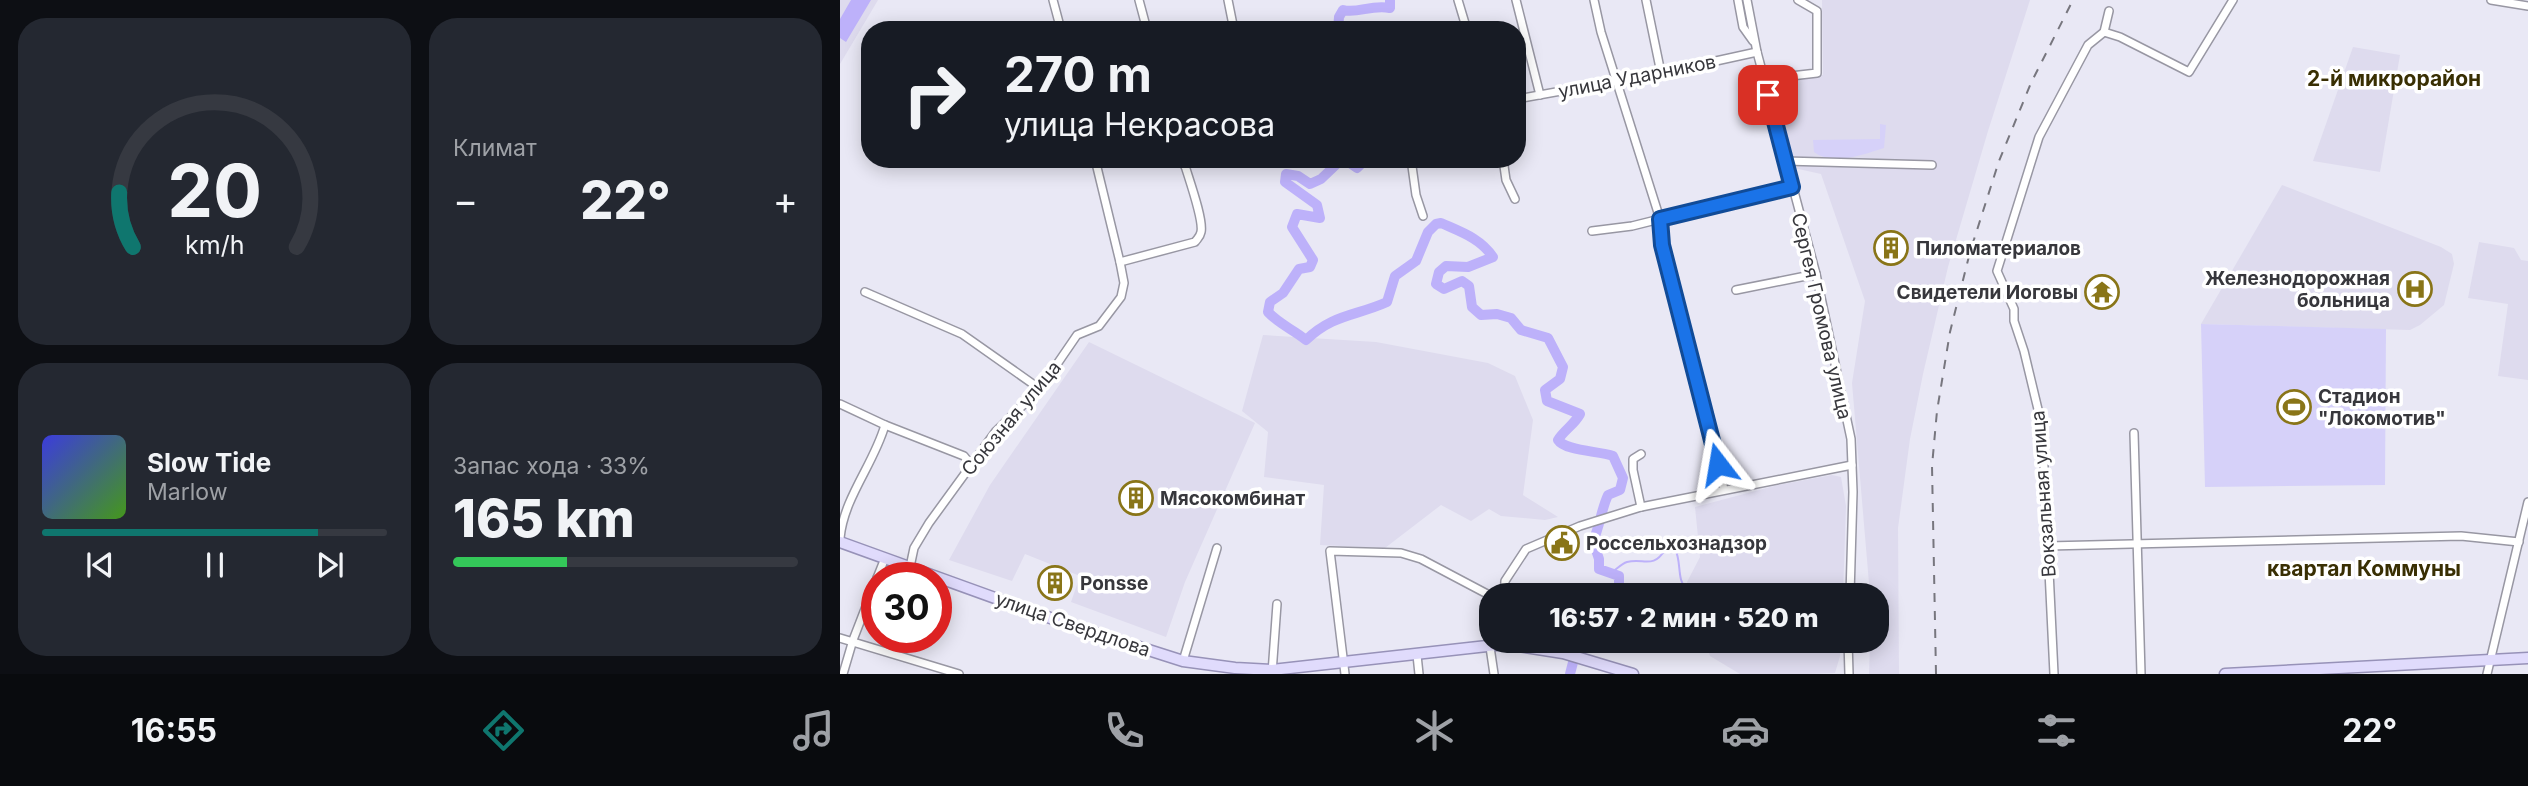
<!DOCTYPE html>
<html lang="ru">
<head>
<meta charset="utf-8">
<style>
  :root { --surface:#171b24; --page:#242831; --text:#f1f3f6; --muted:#9ea1a6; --line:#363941; --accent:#0f766e }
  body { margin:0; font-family:Inter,sans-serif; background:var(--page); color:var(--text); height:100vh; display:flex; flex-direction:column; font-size:26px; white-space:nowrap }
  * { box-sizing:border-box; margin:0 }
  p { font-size:23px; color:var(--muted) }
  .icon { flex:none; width:38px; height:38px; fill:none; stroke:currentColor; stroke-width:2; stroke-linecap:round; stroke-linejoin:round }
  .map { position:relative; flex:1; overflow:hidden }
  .side { display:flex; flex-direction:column; gap:18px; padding:18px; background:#0d0f14; width:840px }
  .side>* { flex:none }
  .top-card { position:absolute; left:21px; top:21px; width:665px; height:147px; border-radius:28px; box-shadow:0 4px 18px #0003; background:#171b24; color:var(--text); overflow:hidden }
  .speed { position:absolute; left:21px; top:562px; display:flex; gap:14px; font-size:35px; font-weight:700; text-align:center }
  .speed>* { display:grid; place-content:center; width:91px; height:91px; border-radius:50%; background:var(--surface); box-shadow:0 4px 18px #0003; line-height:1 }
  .speed .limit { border:10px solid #d22; background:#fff; color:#111 }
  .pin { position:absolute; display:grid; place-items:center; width:60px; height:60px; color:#fff; margin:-30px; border-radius:14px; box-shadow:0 4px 10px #0006 }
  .me { position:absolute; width:77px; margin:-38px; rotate:346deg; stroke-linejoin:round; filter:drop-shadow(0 0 5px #0008) }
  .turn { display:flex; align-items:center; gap:24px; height:147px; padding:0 28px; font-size:32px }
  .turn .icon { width:91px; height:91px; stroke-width:2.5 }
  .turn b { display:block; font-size:49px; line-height:60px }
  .big { font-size:52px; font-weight:800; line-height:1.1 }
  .side .widget { flex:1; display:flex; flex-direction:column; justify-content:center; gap:10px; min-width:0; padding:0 24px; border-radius:28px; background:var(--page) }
  .side .dial { align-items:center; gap:0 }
  .dial svg { height:182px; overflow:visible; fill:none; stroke:var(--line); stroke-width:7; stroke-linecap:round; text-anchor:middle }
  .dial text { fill:var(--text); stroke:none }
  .song { display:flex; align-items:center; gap:21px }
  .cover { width:84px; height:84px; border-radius:10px; background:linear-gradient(135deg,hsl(240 70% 55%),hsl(100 70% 35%)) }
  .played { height:7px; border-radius:4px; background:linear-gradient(90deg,var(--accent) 80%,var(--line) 80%) }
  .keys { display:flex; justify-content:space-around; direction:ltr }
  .heat { display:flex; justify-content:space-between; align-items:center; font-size:38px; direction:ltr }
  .charge { height:10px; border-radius:5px; background:linear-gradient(90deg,#34c759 33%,var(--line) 0) }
  .side .tiles { flex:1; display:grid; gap:18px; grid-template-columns:repeat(2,1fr) }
  .trip { position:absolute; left:639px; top:583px; width:410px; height:70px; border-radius:28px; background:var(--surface); box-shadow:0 4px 18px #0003; font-weight:800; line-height:70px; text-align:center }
  .tab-bar { display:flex; height:112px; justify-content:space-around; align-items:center; background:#090b0e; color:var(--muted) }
  .tab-bar .icon { width:49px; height:49px }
  .tab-bar .active { color:var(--accent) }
  .tab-bar b { font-size:32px; color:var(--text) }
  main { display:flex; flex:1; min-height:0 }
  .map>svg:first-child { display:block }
  .built { fill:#dedbee }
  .green { fill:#d6d1f9 }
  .water { fill:#bdb1fa }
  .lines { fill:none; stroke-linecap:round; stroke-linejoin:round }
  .stream { stroke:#bdb1fa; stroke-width:2 }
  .river { stroke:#bdb1fa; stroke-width:10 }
  .minor-casing { stroke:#9897a3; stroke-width:10 }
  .major-casing { stroke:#9792b8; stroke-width:13 }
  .minor { stroke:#fff; stroke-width:7 }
  .major { stroke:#e0dbfc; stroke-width:10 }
  .rail { stroke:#77767e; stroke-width:2; stroke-dasharray:9 9; stroke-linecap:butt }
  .route-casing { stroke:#114b97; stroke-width:18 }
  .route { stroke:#1a73e8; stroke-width:12 }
  .labels { text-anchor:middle; stroke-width:7; stroke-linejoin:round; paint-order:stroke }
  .street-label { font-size:19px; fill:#37373c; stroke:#fff }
  .poi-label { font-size:19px; font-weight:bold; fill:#37373c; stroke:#fff; text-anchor:start }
  .neighbourhood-label { font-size:21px; font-weight:bold; fill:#392f03; stroke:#fff }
</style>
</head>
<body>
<main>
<section class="side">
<div class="tiles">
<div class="widget dial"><svg viewBox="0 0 100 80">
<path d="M14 69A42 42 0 1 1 86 69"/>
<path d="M14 69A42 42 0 0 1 8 45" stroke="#0f766e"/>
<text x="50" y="56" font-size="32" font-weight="700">20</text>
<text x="50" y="72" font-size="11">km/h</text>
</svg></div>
<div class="widget"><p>Климат</p>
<div class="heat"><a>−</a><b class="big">22°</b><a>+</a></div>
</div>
<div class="widget">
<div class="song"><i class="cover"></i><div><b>Slow Tide</b><p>Marlow</p></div></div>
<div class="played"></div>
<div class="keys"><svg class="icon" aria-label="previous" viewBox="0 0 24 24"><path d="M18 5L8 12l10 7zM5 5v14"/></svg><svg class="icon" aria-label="pause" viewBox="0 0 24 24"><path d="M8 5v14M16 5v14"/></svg><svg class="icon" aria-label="next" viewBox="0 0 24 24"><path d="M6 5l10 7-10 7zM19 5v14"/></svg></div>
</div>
<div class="widget"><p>Запас хода · 33%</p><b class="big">165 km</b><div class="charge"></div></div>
</div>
</section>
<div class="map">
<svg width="1688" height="674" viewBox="0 0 1688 674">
  <rect width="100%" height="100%" fill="#e9e8f5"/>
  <g class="built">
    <polygon points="0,0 38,0 0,64"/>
    <polygon points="982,0 1190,0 1148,131 1108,267 1083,374 1070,439 1058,528 1059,674 1029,674 1030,641 1036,640 1036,595 1030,595 1012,383 1025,301 981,174 954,168 937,99 943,79 983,75"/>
    <polygon points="1513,47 1560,55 1540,172 1473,161"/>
    <polygon points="1442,185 1601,247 1612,254 1614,264 1604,305 1580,325 1570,330 1361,324"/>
    <polygon points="1639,242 1674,248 1681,260 1688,261 1688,380 1658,376 1668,304 1628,298"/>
    <polygon points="423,335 536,342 648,363 675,376 693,420 683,495 718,517 705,520 661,516 649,509 631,521 601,505 545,548 480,545 484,485 424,477 428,432 402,411"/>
    <polygon points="249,342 415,423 345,582 326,637 231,602 240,576 185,554 172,581 109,560 150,485"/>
    <polygon points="992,475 1001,477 1006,506 1003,595 851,595 847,582 860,557 855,507 938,485"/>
    <polygon points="865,641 865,640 1001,641 1000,656 995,673 966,674 900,674 870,656"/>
  </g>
  <g class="green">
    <path d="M1040,124L1046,125L1044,148C1022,155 993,166 974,152L973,140L1040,139Z"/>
    <polygon points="1361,324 1546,329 1545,485 1365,487"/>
  </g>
  <polygon class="water" points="11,0 31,0 6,42 0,38 0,19"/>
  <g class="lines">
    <path class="stream" d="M772,572C777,569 781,564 787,562C804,558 813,569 825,550L835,549C842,562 836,579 847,591L841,595L822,587L814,588L809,584L798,593L799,595"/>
    <g class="river">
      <path d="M498,30L499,17L503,10C517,14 532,4 550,8V0"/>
      <path d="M502,159L481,179L470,184L458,176L446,174L445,182L477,205L480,218L457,214L452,227L473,260L470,267L459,269L443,293L430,302L428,312C440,325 453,329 466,340C493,314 516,316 547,302L555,276L576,261L588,232L596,224L601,223C621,232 640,238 653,257L628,267L606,266L599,272L596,284L604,289L622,281L629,286L632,307L641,315L657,314L671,318L681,330L708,338L723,367L720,379L705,390L707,401L740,414C734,425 724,430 718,440C725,451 759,451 773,456L783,478L780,490L768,495C761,510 760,526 753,541L759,559V569L779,576V595"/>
      <polyline points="504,159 517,168 526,159"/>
      <polyline points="730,674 737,647 731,640"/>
    </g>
    <g class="minor-casing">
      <g id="minor">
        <polyline points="213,0 221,30"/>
        <polyline points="299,0 307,30"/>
        <polyline points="388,0 394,30"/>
        <polyline points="618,0 627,30"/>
        <polyline points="676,0 700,95"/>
        <polyline points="754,0 761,32 820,219 822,245 884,489"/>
        <polyline points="806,0 821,73"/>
        <polyline points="898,0 903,27 913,41"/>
        <polyline points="907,0 917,52 976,274 1011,439 1013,492 1010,595"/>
        <polyline points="1651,0 1688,6"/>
        <polyline points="1264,32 1280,37 1349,72 1393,0"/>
        <polyline points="951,76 977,73 977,11 958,0"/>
        <polyline points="677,99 821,73 917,52"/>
        <polyline points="571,159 576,195 583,216"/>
        <polyline points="663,159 666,180 675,199"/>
        <polyline points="945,161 1092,165"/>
        <polyline points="345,166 356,159"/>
        <polyline points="752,231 792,226 952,186"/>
        <path d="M280,262L355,242C358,238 360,237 361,232C364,219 347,174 343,159"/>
        <polyline points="896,290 976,274"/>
        <polyline points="25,292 122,334 200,389"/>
        <path d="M0,404L45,425C34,464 4,497 0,538"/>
        <polyline points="45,425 124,456 131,465"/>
        <polyline points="1294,433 1301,674"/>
        <polyline points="801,454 793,459 793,470 801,507"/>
        <polyline points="1208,546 1621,536 1679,542"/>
        <polyline points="70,567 74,548 89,523 156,431 200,389 237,335 259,326 281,297 284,283 280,262 255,159"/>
        <polyline points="37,578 45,558"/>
        <polyline points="664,595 665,581 686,549 740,526 801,507 1012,465"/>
        <polyline points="0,638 119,674"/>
        <polyline points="1008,640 1009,674"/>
        <polyline points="650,647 654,674"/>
        <polyline points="577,655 579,674"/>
        <polyline points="343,661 377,548"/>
        <polyline points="432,673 437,604"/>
        <polyline points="3,674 13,640 37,578"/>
        <polyline points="505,674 490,551 561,553 581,559 651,596"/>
        <polyline points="1214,674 1202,426 1184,351 1174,321 1174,309 1157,271 1199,137 1248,45 1264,32 1269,11"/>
        <polyline points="1647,674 1688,502"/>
      </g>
    </g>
    <g class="major-casing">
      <g id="major">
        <polyline points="0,542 227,624 343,661 395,668 432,670 665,644 723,653 793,674"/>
        <polyline points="1385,674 1688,658"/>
      </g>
    </g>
    <use href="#minor" class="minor"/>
    <use href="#major" class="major"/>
    <polyline class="rail" points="1096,674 1092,466 1097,411 1110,332 1130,252 1159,161 1191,83 1233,0"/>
  </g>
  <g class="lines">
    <g class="route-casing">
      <polyline id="route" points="878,464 822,245 820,219 952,187 928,95"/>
    </g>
    <use href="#route" class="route"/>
  </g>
  <defs>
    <g id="building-ring" transform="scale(1.75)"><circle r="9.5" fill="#fff" stroke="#897518" stroke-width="1.5"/><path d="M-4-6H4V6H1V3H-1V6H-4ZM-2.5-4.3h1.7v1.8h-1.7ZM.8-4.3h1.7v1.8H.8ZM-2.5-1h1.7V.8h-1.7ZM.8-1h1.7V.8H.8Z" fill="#897518"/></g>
    <g id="hospital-ring" transform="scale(1.75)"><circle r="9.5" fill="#fff" stroke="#897518" stroke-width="1.5"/><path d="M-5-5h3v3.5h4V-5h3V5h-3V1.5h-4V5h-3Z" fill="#897518"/></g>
    <g id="temple-ring" transform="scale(1.75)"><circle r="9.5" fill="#fff" stroke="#897518" stroke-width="1.5"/><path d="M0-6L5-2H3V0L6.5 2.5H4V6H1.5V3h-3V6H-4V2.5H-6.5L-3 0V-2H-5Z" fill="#897518"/></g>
    <g id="stadium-ring" transform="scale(1.75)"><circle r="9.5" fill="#fff" stroke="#897518" stroke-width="1.5"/><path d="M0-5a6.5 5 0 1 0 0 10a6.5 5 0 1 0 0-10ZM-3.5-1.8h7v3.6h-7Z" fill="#897518"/></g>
    <g id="civic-ring" transform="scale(1.75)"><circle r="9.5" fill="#fff" stroke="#897518" stroke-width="1.5"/><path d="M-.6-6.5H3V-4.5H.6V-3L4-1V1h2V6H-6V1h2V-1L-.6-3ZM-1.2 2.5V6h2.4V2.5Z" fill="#897518"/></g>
  </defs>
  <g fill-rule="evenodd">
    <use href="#building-ring" x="1051" y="248"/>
    <use href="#hospital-ring" x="1575" y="289"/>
    <use href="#temple-ring" x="1262" y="292"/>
    <use href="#stadium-ring" x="1454" y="407"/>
    <use href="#building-ring" x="296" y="498"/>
    <use href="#civic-ring" x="722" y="543"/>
    <use href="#building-ring" x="215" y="583"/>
  </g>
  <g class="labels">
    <g class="street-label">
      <text transform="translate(797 76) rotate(-11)" y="7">улица Ударников</text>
      <text transform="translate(982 316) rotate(77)" y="7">Сергея Громова улица</text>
      <text transform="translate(171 418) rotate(-50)" y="7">Союзная улица</text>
      <text transform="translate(1203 494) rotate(-94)" y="7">Вокзальная улица</text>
      <text transform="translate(233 624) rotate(19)" y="7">улица Свердлова</text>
    </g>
    <g class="poi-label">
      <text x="1076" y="255">Пиломатериалов</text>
      <text x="1550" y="285" text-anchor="end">Железнодорожная<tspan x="1550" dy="22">больница</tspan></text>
      <text x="1238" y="299" text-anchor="end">Свидетели Иоговы</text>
      <text x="1478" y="403">Стадион<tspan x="1478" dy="22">"Локомотив"</tspan></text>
      <text x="320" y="505">Мясокомбинат</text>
      <text x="746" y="550">Россельхознадзор</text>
      <text x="240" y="590">Ponsse</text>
    </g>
    <g class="neighbourhood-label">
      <text x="1554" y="86">2-й микрорайон</text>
      <text x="1524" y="576">квартал Коммуны</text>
    </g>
  </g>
</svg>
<div class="speed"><div class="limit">30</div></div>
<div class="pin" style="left:928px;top:95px;background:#d93025"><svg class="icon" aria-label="arrive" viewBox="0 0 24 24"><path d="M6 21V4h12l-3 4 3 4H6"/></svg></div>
<svg class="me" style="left:878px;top:464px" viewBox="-20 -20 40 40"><path d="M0-17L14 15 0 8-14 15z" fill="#1a73e8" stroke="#fff" stroke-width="4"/></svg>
<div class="trip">16:57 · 2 мин · 520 m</div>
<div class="top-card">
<div class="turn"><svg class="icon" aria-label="right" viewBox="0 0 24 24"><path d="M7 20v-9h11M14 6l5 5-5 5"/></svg><div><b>270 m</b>улица Некрасова</div></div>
</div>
</div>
</main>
<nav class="tab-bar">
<b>16:55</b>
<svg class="icon active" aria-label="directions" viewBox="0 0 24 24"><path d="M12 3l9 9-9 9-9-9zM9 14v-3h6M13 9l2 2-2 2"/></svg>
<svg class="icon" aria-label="music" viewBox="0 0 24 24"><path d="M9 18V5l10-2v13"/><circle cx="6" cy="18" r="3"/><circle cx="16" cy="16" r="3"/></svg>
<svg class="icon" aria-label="phone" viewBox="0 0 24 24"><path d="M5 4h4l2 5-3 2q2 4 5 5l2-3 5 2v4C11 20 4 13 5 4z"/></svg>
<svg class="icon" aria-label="climate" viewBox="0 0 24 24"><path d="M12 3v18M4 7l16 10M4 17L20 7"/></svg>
<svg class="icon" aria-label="car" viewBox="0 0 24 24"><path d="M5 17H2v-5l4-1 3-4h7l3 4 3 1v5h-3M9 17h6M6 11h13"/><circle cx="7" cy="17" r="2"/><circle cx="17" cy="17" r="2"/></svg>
<svg class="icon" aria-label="filters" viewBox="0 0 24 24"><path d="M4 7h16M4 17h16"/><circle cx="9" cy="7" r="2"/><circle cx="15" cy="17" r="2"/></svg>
<b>22°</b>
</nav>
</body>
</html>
